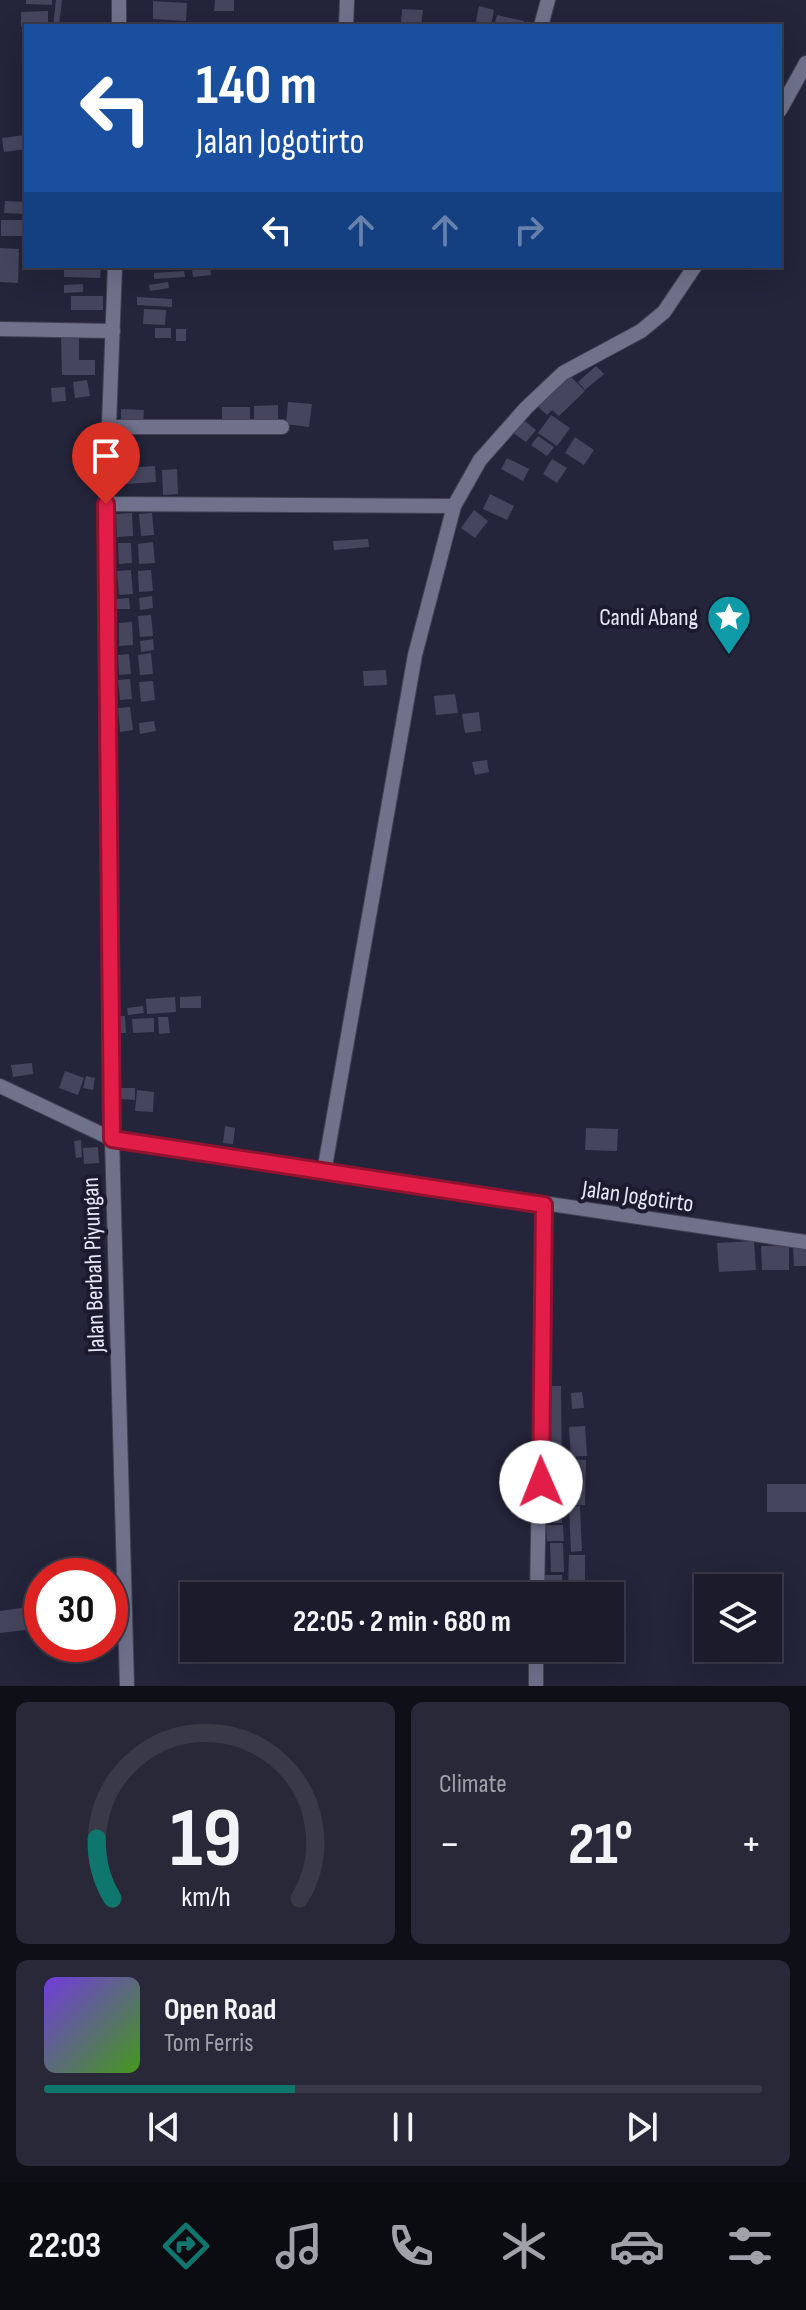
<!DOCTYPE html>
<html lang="en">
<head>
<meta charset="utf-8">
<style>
  :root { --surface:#1b1b2c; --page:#282838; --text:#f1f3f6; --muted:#a0a1a9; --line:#393948; --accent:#0f766e }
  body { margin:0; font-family:"Sofia Sans Condensed",sans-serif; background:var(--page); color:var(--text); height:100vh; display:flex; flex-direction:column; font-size:30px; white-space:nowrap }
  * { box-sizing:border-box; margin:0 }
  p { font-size:26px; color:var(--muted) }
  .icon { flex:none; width:44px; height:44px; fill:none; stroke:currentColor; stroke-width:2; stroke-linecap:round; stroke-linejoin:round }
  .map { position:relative; height:1686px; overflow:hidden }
  .drawer { display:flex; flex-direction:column; gap:16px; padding:16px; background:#0f0f18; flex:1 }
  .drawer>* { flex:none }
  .hud { position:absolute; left:24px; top:24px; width:758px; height:244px; border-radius:0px; box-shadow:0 8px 32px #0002,0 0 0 2px var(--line); background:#1a4fa0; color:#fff; overflow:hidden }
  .tools { position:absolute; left:694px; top:1574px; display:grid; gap:16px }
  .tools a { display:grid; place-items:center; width:88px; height:88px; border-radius:0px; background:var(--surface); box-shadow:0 8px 32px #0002,0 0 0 2px var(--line); font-size:40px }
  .speed { position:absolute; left:24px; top:1558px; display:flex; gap:16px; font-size:40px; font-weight:700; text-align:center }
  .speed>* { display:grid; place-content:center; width:104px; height:104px; border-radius:50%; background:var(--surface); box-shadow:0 8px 32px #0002,0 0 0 2px var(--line); line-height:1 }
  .speed .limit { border:12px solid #d22; background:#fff; color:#111 }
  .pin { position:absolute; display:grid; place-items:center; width:68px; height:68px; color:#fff; margin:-82px -34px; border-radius:50% 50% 50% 0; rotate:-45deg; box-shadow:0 0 8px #0007 }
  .pin .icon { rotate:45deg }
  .me { position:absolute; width:88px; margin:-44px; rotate:359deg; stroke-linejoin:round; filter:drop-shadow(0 0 6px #0008) }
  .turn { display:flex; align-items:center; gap:28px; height:168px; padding:0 40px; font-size:36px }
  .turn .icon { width:104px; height:104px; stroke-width:2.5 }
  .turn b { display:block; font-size:56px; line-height:68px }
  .lanes { display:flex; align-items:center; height:76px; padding:0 40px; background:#0003; justify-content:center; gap:40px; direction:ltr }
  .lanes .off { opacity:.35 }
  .big { font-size:60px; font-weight:700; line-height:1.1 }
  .drawer .tile { flex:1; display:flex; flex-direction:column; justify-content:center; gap:12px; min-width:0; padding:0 28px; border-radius:12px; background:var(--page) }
  .drawer .dial { align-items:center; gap:0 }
  .dial svg { height:208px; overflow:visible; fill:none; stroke:var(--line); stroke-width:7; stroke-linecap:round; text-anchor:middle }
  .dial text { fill:var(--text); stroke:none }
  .song { display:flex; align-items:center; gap:24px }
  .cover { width:96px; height:96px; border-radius:12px; background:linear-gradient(135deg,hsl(260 70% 55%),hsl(100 70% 35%)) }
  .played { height:8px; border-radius:4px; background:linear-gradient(90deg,var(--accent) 35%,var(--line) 35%) }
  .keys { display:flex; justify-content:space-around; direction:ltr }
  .heat { display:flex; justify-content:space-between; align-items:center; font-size:44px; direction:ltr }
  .drawer .tiles { flex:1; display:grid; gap:16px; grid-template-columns:1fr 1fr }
  .tile:last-child { grid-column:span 2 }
  .trip { position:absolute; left:180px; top:1582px; width:444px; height:80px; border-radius:0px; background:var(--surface); box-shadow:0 8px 32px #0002,0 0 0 2px var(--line); font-weight:700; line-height:80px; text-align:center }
  .tabs { display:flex; height:128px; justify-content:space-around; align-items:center; background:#0b0b12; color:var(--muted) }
  .tabs .icon { width:56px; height:56px }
  .tabs .current { color:var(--accent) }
  .tabs b { font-size:36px; color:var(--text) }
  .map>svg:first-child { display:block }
  .building { fill:#45465e }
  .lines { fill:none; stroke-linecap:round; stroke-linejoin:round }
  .minor-casing { stroke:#424254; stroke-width:16 }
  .minor { stroke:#70718b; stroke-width:14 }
  .route-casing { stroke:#92132f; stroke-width:20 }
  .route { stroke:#e11d48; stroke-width:14 }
  .labels { text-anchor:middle; stroke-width:8; stroke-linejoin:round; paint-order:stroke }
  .poi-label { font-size:24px; fill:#e7e8f7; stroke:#1b1a2f; text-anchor:end }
  .street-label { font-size:24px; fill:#e7e8f7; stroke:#1b1a2f }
</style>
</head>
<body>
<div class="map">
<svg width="806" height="1686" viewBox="0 0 806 1686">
  <rect width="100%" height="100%" fill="#24243a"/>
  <g class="building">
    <polygon points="26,0 52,0 52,5 26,4"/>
    <polygon points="56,0 62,0 59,26 53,26"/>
    <polygon points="215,0 234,0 234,11 214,11"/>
    <polygon points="153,1 187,3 186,21 153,19"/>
    <polygon points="479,6 494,10 491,26 475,26"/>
    <polygon points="402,9 423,10 421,25 401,24"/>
    <polygon points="48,11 48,26 21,27 21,12"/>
    <polygon points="497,15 524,21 523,26 494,26"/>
    <polygon points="26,135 26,149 4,152 2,138"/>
    <polygon points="5,201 26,202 26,214 4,213"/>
    <rect x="1" y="220" width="25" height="16"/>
    <polygon points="0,248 19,249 18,283 0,282"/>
    <polygon points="64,266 101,266 100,278 64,277"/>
    <polygon points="210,266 211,275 193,277 192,269"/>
    <polygon points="184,271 185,277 154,279 154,273"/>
    <polygon points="168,282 169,288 150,291 149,285"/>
    <polygon points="83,284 83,292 64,293 64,285"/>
    <rect x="71" y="296" width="32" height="14"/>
    <polygon points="137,297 172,299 172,307 137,305"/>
    <polygon points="144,309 166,310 165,325 143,324"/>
    <rect x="155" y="328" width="16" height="10"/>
    <rect x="176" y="329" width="10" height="12"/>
    <polygon points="61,336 79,336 79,360 95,360 95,375 62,375"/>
    <polygon points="596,366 604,374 585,390 578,382"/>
    <polygon points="568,374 585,391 559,416 552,410 547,415 536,405"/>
    <polygon points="87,380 90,396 75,398 73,382"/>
    <polygon points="65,387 66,401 52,402 51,388"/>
    <polygon points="288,402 312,404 309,427 286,424"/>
    <polygon points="278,405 278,424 254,425 254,406"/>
    <polygon points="222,407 250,407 250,419 222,420"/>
    <polygon points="121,409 144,410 143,425 121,424"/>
    <polygon points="551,415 570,428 557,446 538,433"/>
    <polygon points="522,419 536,430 526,442 512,432"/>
    <polygon points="538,436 554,447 547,456 531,445"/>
    <polygon points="575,437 594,450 584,465 565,453"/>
    <polygon points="507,458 529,469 523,481 501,469"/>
    <polygon points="552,459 567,468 557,483 543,474"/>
    <polygon points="155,466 156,482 126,484 125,468"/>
    <polygon points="177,469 178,494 163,495 162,470"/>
    <polygon points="490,494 514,506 507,520 483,509"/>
    <polygon points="474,510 488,521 475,538 461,528"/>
    <polygon points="132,513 133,536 117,537 116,514"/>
    <polygon points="152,513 154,535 141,536 139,514"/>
    <polygon points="368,539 369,547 334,550 333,541"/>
    <polygon points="153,542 155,563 139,564 138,544"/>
    <polygon points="118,543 131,543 132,563 119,564"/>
    <polygon points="131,570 133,594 119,595 117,571"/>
    <polygon points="151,570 153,591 139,592 138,571"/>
    <polygon points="152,596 153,608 140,610 139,598"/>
    <polygon points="129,598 130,609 117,609 116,599"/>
    <polygon points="151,615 153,636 140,637 138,616"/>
    <polygon points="132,622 133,645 119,646 119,623"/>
    <polygon points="153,639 154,650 141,652 140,641"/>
    <polygon points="151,653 153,674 140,675 138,655"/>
    <polygon points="129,654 131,674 119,675 118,655"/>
    <polygon points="386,670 387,685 364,686 363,671"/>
    <polygon points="130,679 132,699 120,700 118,680"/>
    <polygon points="153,681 155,700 141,702 139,682"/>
    <polygon points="455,694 458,713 436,715 434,696"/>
    <polygon points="130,707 133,730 120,732 118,708"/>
    <polygon points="479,712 481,731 465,733 462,714"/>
    <polygon points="154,721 156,731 140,734 139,723"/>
    <polygon points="487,760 489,772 475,775 472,762"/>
    <polygon points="201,996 201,1008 180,1008 180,997"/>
    <polygon points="175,997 176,1012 147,1014 146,999"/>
    <polygon points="143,1006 144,1013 128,1015 127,1008"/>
    <polygon points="117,1016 125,1016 126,1033 118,1033"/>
    <polygon points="158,1017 168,1017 170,1033 159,1034"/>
    <polygon points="154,1018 154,1032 133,1033 132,1019"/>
    <polygon points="32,1063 33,1074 13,1077 11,1065"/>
    <polygon points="65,1071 84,1078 78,1095 59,1088"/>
    <polygon points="86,1076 95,1078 93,1090 83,1088"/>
    <polygon points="120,1088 135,1088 135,1100 120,1099"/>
    <polygon points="137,1090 154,1092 153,1112 135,1111"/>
    <polygon points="225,1126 235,1128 233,1144 223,1143"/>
    <polygon points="586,1128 618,1129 617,1151 585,1150"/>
    <polygon points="81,1140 82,1157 76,1158 74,1141"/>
    <polygon points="98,1147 99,1163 84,1164 83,1148"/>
    <polygon points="754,1241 756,1270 719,1272 717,1243"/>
    <polygon points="789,1245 789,1270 762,1270 761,1246"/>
    <polygon points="793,1247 806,1247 806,1266 794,1266"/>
    <polygon points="546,1386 561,1386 562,1474 546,1474"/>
    <polygon points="582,1392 584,1408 572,1409 571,1393"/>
    <polygon points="585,1426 587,1456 571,1457 569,1427"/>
    <polygon points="571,1459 586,1460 585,1505 570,1505"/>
    <rect x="767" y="1484" width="39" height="28"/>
    <polygon points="562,1490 563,1506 546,1508 544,1491"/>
    <polygon points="580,1506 582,1551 571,1552 569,1507"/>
    <polygon points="552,1509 561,1509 562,1523 553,1523"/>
    <polygon points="546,1525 563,1525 564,1541 547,1541"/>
    <polygon points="550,1543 563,1543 564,1572 551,1572"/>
    <polygon points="569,1555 585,1555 585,1589 568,1589"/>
    <polygon points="545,1575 562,1575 563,1588 545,1588"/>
    <polygon points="42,1605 42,1628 0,1633 0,1611"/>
  </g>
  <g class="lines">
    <g class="minor-casing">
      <g id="minor">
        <polyline points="119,26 119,0"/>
        <polyline points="346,26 347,0"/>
        <polyline points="541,26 548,0"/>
        <polyline points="780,110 806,63"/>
        <polyline points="115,266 106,504 112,1139 127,1686"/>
        <polyline points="0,329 113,331"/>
        <polyline points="108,427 282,427"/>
        <polyline points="106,504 454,506"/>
        <polyline points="0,1086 112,1139 806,1242"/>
        <polyline points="324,1172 415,655 454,506 480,460 526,408 563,373 641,331 664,312 695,266"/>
        <polyline points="537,1596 544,1205"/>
        <polyline points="536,1686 536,1648"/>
      </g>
    </g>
    <use href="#minor" class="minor"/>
  </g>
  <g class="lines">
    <g class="route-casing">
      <polyline id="route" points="106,504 112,1139 544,1205 541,1482"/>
    </g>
    <use href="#route" class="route"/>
  </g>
  <defs>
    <g id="sight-pin" transform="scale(2.3)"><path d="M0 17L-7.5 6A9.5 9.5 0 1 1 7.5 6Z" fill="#0f9aa8" stroke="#1b1a2f"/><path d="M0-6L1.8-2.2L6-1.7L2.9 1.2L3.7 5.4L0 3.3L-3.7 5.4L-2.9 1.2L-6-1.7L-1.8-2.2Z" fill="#fff"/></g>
  </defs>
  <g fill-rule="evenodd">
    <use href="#sight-pin" x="729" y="617"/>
  </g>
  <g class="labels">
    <g class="poi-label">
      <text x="698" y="625">Candi Abang</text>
    </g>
    <g class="street-label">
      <text transform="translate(638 1196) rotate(8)" y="8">Jalan Jogotirto</text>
      <text transform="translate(93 1265) rotate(-92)" y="8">Jalan Berbah Piyungan</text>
    </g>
  </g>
</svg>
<div class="tools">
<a><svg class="icon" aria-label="layers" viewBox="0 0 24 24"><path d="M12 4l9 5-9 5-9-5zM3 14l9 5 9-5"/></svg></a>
</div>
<div class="speed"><div class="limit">30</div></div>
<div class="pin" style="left:106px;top:504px;background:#d93025"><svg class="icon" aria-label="arrive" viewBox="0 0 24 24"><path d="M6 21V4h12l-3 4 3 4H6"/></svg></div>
<svg class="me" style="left:541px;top:1482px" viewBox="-20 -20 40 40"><circle r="19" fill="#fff"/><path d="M0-13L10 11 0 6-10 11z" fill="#e11d48"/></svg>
<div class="trip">22:05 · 2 min · 680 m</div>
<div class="hud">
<div class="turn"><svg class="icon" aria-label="left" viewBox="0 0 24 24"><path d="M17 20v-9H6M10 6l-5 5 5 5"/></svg><div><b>140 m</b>Jalan Jogotirto</div></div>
<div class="lanes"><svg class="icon" aria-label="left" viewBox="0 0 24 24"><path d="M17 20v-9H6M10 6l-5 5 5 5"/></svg><svg class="icon off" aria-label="ahead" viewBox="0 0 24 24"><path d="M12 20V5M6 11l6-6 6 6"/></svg><svg class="icon off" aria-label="ahead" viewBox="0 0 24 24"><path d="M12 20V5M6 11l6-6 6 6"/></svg><svg class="icon off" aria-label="right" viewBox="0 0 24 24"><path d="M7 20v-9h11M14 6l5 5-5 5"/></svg></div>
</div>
</div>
<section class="drawer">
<div class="tiles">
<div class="tile dial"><svg viewBox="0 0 100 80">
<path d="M14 69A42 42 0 1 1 86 69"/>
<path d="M14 69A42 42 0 0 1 8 46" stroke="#0f766e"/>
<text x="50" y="56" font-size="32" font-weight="700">19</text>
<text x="50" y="72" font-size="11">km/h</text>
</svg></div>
<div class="tile"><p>Climate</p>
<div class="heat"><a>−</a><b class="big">21°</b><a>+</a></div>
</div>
<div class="tile">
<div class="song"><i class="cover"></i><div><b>Open Road</b><p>Tom Ferris</p></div></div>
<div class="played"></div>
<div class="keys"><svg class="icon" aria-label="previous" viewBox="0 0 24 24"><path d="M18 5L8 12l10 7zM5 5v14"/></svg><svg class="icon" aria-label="pause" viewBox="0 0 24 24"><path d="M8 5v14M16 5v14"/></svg><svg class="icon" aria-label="next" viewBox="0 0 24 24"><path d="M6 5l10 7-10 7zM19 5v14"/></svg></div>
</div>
</div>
</section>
<nav class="tabs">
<b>22:03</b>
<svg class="icon current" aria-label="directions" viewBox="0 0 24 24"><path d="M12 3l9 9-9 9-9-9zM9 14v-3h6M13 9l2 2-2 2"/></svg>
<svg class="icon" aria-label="music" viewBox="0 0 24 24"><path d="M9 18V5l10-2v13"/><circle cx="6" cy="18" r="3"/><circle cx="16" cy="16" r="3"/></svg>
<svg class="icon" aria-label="phone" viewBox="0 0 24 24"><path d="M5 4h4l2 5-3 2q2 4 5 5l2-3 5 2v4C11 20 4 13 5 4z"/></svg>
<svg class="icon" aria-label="climate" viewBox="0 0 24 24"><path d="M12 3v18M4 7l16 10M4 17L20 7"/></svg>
<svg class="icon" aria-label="car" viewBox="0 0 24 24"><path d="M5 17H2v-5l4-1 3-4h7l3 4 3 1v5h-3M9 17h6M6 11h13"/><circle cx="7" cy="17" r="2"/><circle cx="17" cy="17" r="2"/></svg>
<svg class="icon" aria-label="filters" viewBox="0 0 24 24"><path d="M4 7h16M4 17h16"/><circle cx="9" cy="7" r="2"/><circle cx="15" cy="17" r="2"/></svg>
</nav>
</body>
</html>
